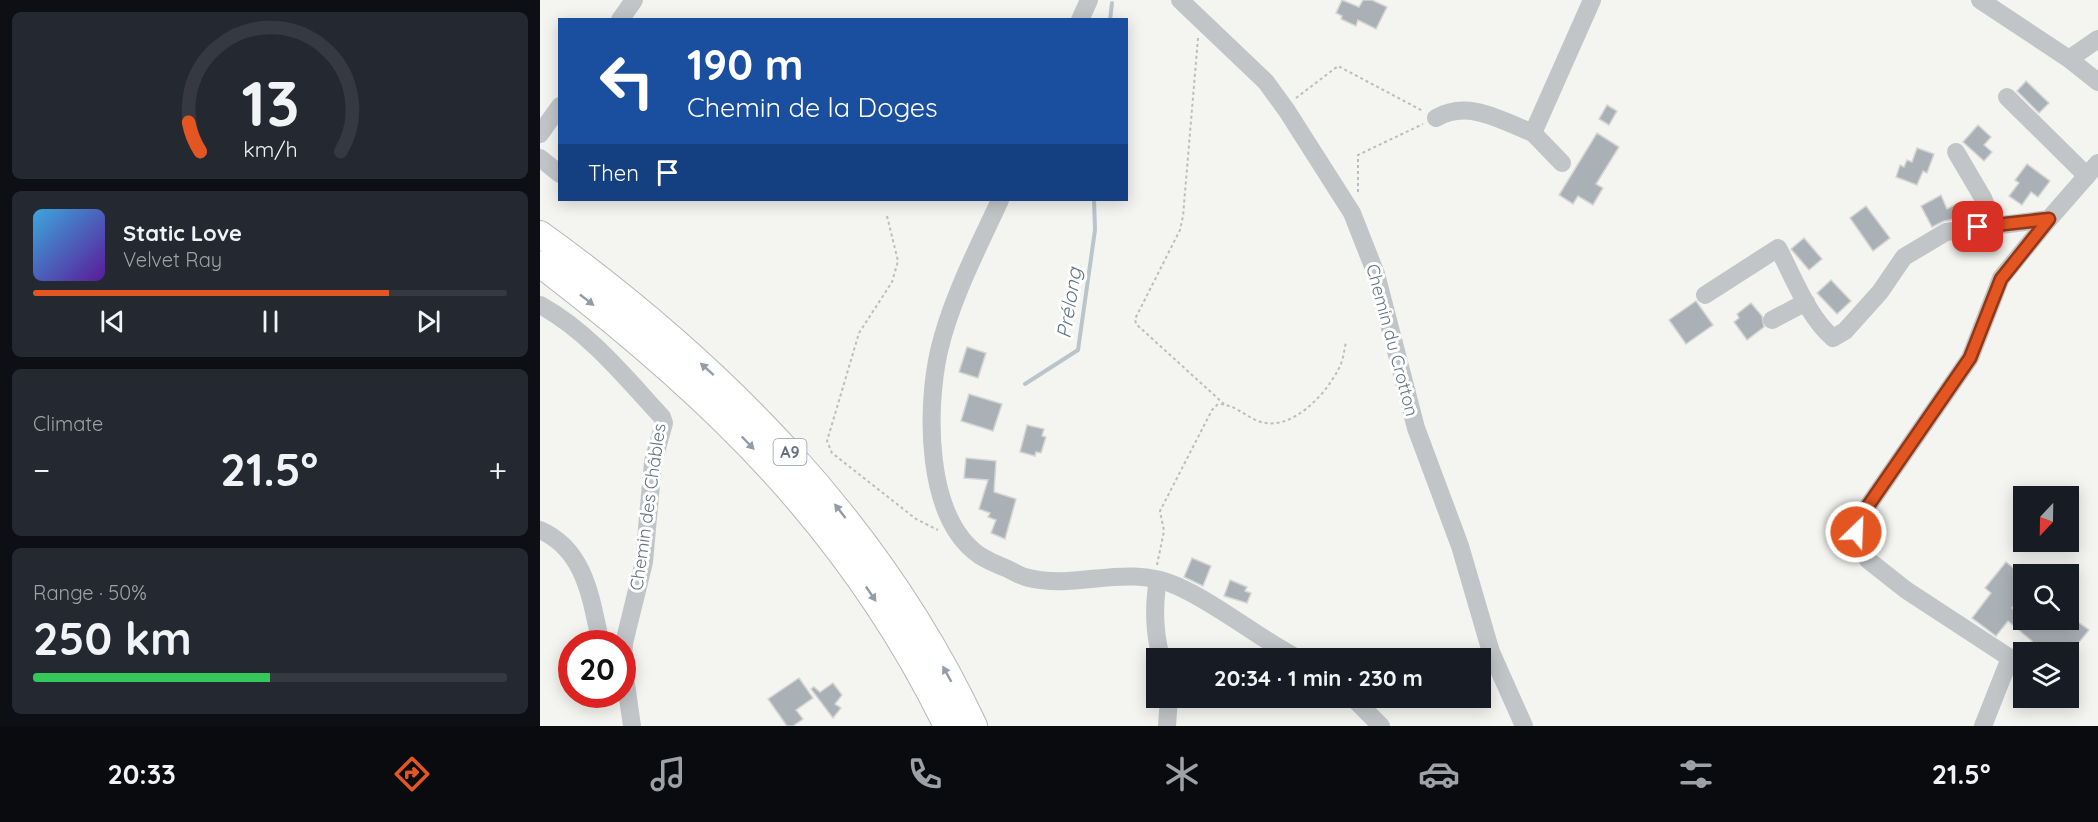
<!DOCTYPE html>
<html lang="en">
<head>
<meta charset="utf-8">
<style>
  :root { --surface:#171b24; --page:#242831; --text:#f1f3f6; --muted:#9ea1a6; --line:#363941; --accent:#e35521 }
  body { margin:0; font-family:Quicksand,sans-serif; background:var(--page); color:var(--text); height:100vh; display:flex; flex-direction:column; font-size:22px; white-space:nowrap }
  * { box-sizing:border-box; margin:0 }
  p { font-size:20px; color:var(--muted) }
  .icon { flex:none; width:33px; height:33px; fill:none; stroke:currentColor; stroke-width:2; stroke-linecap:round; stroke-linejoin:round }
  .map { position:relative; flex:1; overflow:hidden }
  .sheet { display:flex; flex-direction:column; gap:12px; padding:12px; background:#0d0f14; width:540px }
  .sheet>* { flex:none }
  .guide { position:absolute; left:18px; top:18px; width:570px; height:183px; border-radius:0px; box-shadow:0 3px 15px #0003; background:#1a4fa0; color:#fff; overflow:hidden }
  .needle { width:39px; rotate:202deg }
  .controls { position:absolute; left:1473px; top:486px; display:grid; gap:12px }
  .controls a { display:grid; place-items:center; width:66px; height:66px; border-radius:0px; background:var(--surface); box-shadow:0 3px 15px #0003; font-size:30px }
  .speed { position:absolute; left:18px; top:630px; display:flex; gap:12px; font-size:30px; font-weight:700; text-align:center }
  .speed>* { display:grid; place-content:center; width:78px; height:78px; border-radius:50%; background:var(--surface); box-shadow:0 3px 15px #0003; line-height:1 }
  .speed .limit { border:9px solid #d22; background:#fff; color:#111 }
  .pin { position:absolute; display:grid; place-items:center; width:51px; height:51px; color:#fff; margin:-26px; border-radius:12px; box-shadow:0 3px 9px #0006 }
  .me { position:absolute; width:66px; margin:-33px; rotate:24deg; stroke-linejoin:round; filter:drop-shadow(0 0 4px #0008) }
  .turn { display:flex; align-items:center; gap:21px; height:126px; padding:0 30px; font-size:27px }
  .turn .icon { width:78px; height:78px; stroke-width:2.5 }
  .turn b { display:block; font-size:42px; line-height:51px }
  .then { display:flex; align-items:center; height:57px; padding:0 30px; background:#0003; gap:12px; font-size:22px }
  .big { font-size:45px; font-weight:800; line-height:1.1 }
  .sheet .card { flex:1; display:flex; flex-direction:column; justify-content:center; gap:9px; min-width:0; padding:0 21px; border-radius:9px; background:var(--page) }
  .sheet .dial { align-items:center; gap:0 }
  .dial svg { height:156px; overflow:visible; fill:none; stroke:var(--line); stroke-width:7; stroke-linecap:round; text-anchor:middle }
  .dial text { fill:var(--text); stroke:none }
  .song { display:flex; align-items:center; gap:18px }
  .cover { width:72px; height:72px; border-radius:9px; background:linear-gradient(135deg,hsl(200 70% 55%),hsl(270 70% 35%)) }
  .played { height:6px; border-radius:3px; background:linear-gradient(90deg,var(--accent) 75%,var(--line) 75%) }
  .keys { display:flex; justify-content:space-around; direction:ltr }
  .heat { display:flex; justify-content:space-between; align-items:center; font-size:33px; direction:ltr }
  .charge { height:9px; border-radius:4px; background:linear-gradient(90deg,#34c759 50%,var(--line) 0) }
  .trip { position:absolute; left:606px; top:648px; width:345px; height:60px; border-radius:0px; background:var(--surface); box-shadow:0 3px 15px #0003; font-weight:800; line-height:60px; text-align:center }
  .tab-bar { display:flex; height:96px; justify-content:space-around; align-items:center; background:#090b0e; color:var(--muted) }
  .tab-bar .icon { width:42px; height:42px }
  .tab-bar .selected { color:var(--accent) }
  .tab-bar b { font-size:27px; color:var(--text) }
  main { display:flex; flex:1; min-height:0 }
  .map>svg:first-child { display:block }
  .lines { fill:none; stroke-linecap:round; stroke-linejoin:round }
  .stream { stroke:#bac5cb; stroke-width:4 }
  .building { fill:#aab1b6; stroke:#d5d5d3; stroke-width:1.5 }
  .highway-casing { stroke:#b4b7ba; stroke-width:28 }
  .path { stroke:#bbbdbf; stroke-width:2; stroke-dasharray:3 3; stroke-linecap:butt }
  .minor { stroke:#c1c5c8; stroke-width:18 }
  .highway { stroke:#fff; stroke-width:26 }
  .oneway { fill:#929da7 }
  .route-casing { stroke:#943715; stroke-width:15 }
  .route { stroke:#e35521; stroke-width:10 }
  .labels { text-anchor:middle; stroke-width:6; stroke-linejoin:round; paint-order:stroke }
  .shield { fill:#fff; stroke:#929da7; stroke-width:1.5 }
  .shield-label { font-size:16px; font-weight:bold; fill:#637381 }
  .street-label { font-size:18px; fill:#637381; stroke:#fff }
  .water-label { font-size:20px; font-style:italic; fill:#5f757f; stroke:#fff }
</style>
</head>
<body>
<main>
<section class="sheet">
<div class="card dial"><svg viewBox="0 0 100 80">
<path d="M14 69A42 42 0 1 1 86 69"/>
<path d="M14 69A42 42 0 0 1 8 54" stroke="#e35521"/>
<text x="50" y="56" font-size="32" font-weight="700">13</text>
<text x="50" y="72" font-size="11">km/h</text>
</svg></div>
<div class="card">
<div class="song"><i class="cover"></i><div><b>Static Love</b><p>Velvet Ray</p></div></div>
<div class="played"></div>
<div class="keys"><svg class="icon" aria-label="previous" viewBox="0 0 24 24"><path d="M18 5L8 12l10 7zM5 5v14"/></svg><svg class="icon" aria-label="pause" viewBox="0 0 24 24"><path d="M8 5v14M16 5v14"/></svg><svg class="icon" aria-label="next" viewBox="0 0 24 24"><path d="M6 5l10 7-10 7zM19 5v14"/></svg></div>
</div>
<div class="card"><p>Climate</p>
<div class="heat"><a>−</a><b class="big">21.5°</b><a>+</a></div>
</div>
<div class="card"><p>Range · 50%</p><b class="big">250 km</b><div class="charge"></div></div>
</section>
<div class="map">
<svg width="1558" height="726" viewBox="0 0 1558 726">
  <rect width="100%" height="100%" fill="#f4f4f0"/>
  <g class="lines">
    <g class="stream">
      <polyline points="570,20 572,3"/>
      <polyline points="485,384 538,350 555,230 554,200"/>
    </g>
  </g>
  <g class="building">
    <polygon points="802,0 819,7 823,0 832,0 847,7 836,29 818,20 816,26 801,19 802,16 796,13"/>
    <polygon points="1486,81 1509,103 1499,113 1477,91"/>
    <polygon points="1067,105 1077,111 1069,125 1059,119"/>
    <polygon points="1438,125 1451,137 1444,145 1452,152 1444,161 1423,142"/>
    <polygon points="1057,133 1079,147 1056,184 1063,188 1053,205 1038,196 1033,204 1019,195"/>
    <polygon points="1377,148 1394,154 1387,173 1383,171 1377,185 1356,177 1360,165 1364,167 1367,160 1372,162"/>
    <polygon points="1487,164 1510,181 1498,197 1491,192 1482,205 1469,196 1479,183 1475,180"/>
    <polygon points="1401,195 1407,209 1418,203 1425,217 1404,221 1392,227 1381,206"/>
    <polygon points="1326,206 1350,238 1333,251 1310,218"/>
    <polygon points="1264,238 1282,259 1269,270 1251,249"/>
    <polygon points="1291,280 1311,301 1297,314 1277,293"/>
    <polygon points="1156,301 1173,325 1146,344 1129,320"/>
    <polygon points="1211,303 1222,316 1224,327 1207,340 1194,322 1199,318 1197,314"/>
    <polygon points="427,347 446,353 438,378 419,372"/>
    <polygon points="429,394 462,404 453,431 421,421"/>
    <polygon points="487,425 504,429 502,436 506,437 501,453 496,452 495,456 480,452"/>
    <polygon points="426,458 456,461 454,492 476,499 465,539 451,533 456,520 448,517 450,513 439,509 448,480 424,478"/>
    <polygon points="652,558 671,566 663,586 644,577"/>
    <polygon points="1466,562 1484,576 1484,594 1472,608 1484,620 1535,620 1549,630 1531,652 1483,652 1492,641 1468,621 1456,636 1432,618 1451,593 1445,588"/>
    <polygon points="690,580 707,587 705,591 711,593 707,603 684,596"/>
    <polygon points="259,678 273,698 256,710 263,719 253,726 247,726 228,699"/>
    <polygon points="293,683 302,695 295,704 301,708 293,718 271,689 274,687 280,692"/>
  </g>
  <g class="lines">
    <g class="highway-casing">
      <g id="highway">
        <path d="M0,234C180,364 339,523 434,726"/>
        <path d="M0,264C172,395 311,529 407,726"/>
      </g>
    </g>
    <g class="path">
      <polyline points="658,38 643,216 640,230 595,319 596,324 684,404"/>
      <polyline points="756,98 798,66 883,111"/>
      <polyline points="818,192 818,155 883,124"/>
      <polyline points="347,216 358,261 352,282 319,333 287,441 292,453 376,519 398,530"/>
      <path d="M617,565L624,531L620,511L672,410L678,404C695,404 705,417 721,422C752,431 785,395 798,370C803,362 804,351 806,342"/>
    </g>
    <g class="minor">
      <polyline points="640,0 726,82 747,111 812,213 836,274 876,428 920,546 951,652 984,726"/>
      <polyline points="1440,0 1529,59 1558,82"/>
      <polyline points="80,20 94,0"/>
      <polyline points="540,20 549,0"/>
      <polyline points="1529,59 1558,39"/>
      <polyline points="1467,97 1547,176"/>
      <path d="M896,118C929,99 962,121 993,133L1052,0"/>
      <polyline points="993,133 1022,163"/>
      <polyline points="0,134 20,106"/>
      <polyline points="1416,152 1443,198 1454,225"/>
      <polyline points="0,158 20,174"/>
      <path d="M460,200C438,248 411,299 399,351C386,409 385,517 439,555C448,561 458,565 468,569C474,572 482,577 489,578C538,590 586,563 637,586C676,603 717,637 757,658"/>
      <path d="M1165,295L1238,248C1254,278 1268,317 1293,338L1305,331L1340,292L1364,257L1406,232L1509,219L1558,163"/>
      <path d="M0,305C49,332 85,377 122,417L124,423L113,462L104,562L84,643L83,663L92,726"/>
      <polyline points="1232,320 1266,302"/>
      <path d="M0,530C46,550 51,600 61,644"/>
      <path d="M618,580C613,608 614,631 621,658"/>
      <polyline points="813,698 841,726"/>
      <polyline points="627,726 629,698"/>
      <polyline points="1443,726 1470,658 1366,590 1328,560 1316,533 1321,516 1430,358 1461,278 1509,219"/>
    </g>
    <use href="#highway" class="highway"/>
  </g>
  <defs><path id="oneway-solid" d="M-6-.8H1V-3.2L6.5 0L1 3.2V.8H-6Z" transform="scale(1.5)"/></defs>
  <g class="oneway">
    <use href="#oneway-solid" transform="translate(47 300) rotate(38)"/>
    <use href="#oneway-solid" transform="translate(167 369) rotate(-138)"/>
    <use href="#oneway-solid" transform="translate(208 443) rotate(46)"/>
    <use href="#oneway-solid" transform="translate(300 511) rotate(-128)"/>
    <use href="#oneway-solid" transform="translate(331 594) rotate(56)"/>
    <use href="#oneway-solid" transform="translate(407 674) rotate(-119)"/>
  </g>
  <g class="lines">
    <g class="route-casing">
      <polyline id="route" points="1316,532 1321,516 1430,358 1461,279 1509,219 1438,227"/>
    </g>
    <use href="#route" class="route"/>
  </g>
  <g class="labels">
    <rect class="shield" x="233.5" y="439" width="33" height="26" rx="4.5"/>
    <g class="shield-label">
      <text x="250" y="458">A9</text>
    </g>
    <g class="street-label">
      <text transform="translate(852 340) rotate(75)" y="6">Chemin du Crotton</text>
      <text transform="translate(108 507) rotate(-82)" y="6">Chemin des Châbles</text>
    </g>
    <g class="water-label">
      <text transform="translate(529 303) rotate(-81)" y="7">Prélong</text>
    </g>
  </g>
</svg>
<div class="controls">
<a><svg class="needle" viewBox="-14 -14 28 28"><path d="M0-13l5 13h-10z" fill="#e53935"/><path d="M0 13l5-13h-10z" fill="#9ea1a6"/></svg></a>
<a><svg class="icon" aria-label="search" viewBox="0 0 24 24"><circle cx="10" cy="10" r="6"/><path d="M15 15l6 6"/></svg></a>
<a><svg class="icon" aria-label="layers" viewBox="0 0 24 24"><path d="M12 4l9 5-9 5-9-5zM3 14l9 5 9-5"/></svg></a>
</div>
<div class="speed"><div class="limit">20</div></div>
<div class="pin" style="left:1438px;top:227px;background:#d93025"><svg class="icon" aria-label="arrive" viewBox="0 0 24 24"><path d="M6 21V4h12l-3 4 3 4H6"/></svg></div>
<svg class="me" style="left:1316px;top:532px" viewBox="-20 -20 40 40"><circle r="17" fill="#e35521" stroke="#fff" stroke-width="3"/><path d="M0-11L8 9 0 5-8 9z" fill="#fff"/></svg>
<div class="trip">20:34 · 1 min · 230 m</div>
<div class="guide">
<div class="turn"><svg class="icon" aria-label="left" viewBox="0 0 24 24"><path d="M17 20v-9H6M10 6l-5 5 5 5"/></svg><div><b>190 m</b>Chemin de la Doges</div></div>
<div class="then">Then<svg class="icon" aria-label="arrive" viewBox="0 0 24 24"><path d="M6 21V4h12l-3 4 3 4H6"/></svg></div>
</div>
</div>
</main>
<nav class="tab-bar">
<b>20:33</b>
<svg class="icon selected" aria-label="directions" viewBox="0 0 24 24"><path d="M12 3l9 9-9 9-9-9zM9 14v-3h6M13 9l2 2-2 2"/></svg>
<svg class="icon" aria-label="music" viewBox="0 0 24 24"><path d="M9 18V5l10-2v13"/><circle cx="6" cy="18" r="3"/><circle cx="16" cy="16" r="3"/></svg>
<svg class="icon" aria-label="phone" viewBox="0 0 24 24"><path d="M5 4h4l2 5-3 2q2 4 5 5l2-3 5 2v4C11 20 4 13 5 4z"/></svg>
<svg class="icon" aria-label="climate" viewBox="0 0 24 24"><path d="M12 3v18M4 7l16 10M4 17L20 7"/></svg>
<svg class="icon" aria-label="car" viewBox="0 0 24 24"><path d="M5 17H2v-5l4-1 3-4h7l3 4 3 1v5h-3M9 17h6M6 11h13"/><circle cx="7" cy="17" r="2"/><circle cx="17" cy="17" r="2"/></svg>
<svg class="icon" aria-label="filters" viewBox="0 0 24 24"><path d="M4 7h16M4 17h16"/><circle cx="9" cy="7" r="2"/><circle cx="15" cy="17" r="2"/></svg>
<b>21.5°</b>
</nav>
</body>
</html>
